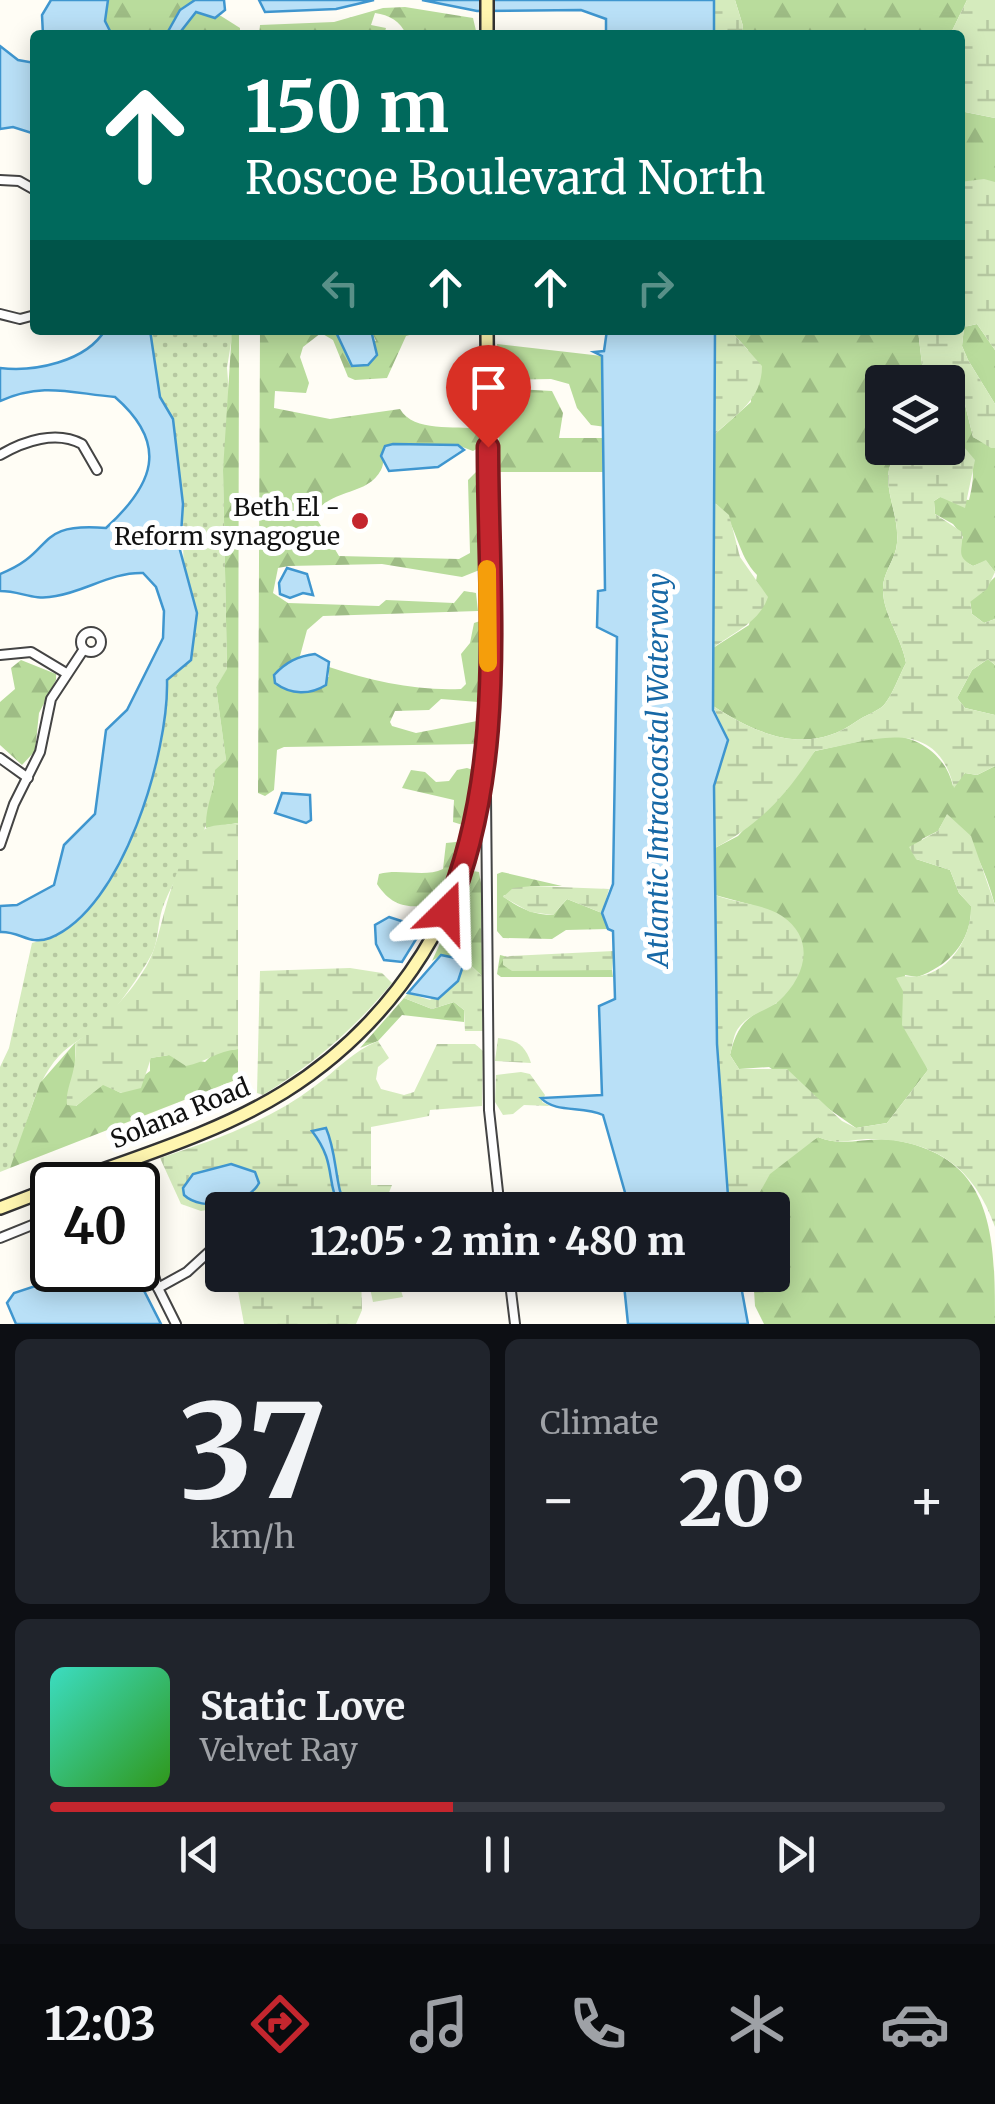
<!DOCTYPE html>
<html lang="en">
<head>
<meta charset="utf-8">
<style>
  :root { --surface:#171b24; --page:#20242c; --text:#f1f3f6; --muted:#9ea1a6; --line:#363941; --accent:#c4262e }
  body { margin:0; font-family:Merriweather,serif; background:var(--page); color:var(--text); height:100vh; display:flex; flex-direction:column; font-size:38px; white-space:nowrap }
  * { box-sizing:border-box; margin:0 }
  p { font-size:32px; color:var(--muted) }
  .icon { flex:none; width:55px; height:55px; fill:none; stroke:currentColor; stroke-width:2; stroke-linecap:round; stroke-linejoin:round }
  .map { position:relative; height:1324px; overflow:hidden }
  .details { display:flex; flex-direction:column; gap:15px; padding:15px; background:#0d0f14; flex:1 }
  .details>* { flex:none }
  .guide { position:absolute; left:30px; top:30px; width:935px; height:305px; border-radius:10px; box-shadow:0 5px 25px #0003; background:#00695c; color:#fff; overflow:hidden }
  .fabs { position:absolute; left:865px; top:365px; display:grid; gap:20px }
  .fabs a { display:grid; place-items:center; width:100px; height:100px; border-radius:10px; background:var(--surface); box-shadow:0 5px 25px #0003; font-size:50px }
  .speed { position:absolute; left:30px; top:1162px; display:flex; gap:20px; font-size:50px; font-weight:700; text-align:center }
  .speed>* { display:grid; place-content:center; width:130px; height:130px; border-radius:50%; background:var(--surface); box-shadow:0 5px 25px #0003; line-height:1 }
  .speed .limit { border:5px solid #111; border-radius:15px; background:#fff; color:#111 }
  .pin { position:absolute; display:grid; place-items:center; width:85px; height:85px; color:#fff; margin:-102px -42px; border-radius:50% 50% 50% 0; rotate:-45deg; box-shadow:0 0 10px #0007 }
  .pin .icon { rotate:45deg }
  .me { position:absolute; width:110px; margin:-55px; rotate:22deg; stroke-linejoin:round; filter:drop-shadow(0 0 8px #0008) }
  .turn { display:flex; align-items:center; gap:35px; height:210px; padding:0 50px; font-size:45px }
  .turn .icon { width:130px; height:130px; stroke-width:2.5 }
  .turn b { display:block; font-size:70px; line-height:85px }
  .lanes { display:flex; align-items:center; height:95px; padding:0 50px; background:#0003; justify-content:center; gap:50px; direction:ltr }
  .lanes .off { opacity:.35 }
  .big { font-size:75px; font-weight:800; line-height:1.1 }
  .details .tile { flex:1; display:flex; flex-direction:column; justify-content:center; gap:15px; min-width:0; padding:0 35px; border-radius:15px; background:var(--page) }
  .details .dial { align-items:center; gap:0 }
  .dial b { font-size:130px; line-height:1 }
  .song { display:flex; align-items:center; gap:30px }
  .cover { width:120px; height:120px; border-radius:15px; background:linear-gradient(135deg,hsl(170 70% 55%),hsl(110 70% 35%)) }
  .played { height:10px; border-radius:5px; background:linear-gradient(90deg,var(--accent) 45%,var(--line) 45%) }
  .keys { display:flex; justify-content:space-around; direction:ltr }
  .heat { display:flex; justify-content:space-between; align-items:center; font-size:55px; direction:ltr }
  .details .tiles { flex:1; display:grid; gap:15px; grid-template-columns:1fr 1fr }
  .tile:last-child { grid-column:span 2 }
  .trip { position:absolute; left:205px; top:1192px; width:585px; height:100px; border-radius:10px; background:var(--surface); box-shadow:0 5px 25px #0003; font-weight:800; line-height:100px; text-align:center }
  .dock { display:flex; height:160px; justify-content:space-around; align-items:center; background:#090b0e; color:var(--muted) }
  .dock .icon { width:70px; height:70px }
  .dock .active { color:var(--accent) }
  .dock b { font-size:45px; color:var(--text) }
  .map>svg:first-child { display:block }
  .grass { fill:url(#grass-dots) }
  .forest { fill:url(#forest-firs) }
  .wetland { fill:url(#wetland-marsh) }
  .water { fill:#b9e0f7; stroke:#3f96cf; stroke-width:2.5 }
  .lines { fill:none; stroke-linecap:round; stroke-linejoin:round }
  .street-casing { stroke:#444; stroke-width:12 }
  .secondary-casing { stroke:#333; stroke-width:16 }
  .street { stroke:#fff; stroke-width:8 }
  .secondary { stroke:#fff6b0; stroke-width:11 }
  .route-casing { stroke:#7f191e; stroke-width:25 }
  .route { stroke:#c4262e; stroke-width:18 }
  .slow { stroke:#f59e0b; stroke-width:18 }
  .poi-dot { fill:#c4262e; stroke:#fff; stroke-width:4 }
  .labels { text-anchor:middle; stroke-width:10; stroke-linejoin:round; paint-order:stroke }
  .poi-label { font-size:25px; fill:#111; stroke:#fff; text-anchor:end }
  .street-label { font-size:25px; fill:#111; stroke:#fff }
  .water-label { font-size:28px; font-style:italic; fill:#1768a6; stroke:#fff }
</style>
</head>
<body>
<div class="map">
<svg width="995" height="1324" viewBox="0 0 995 1324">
  <defs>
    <pattern id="grass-dots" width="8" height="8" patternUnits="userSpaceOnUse" patternTransform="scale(2.5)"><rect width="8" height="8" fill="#d5ebbd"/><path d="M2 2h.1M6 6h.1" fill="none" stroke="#b6c8a1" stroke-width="1.8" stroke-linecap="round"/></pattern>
    <pattern id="forest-firs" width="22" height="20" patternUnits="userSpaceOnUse" patternTransform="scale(2.5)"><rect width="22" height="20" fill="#b9dc9c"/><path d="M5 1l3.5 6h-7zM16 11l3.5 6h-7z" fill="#9ebc85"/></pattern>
    <pattern id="wetland-marsh" width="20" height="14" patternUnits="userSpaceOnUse" patternTransform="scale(2.5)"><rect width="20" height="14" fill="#d5ebbd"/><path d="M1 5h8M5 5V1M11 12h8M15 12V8" fill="none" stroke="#b6c8a1"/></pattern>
  </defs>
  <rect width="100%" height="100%" fill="#fffdf5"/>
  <path class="grass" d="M150,330H233L227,368L230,405L223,470L227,670L216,687L226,760C206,779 215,810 204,830C191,855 174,878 164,904C158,918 159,935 154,949C150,962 112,1015 102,1024C89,1035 71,1043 59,1056C30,1088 28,1131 10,1168L0,1172V1067L9,1048L32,943C51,938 72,929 86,913C133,861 170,750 167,681L184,667L183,504L173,419L160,397Z"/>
  <g class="forest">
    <polygon points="108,0 195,0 180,10 166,35 112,35 105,21"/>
    <polygon points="735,0 967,0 950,35 741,35 743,26"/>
    <path d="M405,7L473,18L477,35H406C401,21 389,15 375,13L371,25L386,28L384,35H259L260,25L334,22L383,8Z"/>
    <polygon points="196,12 221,16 240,28 240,35 178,35"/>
    <polygon points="960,111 995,118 995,182 960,182"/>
    <polygon points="977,324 995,350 995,404 968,360 962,346 964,327"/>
    <path d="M232,330H239L238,823L206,828C205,806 215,791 215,770L226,760L216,687L227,669L223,470Z"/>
    <path d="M260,330H335L347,349L376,341L371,330H427L406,336L387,378L355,380L348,377L333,340L321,333L303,347L300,357L309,383L306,393L275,391L274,408L330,419L400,409C414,433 455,425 479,429L480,447L473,451L457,445L386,446C382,455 385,463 381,470C368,495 334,489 318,510V521L339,556L459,559L470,553L468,480L478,470L482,569L462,577L382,564L289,566L278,568L273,593L288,603L379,606L386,600L454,603L464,591L476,593L478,611L323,616L307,630L300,656L274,675L275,683L329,677V667C373,681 415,691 461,689L466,684L461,654L470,643L474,623L480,621L478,702L441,699L429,710L395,711L390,722L392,726L416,733L482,720L481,741L477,744L284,747L277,750L274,790L265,796L258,793Z"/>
    <path d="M730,330H918L924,382H882V448H901C873,477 900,507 897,543C896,559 883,572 883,588C882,613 902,638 906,663C899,676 893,694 884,705C877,712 865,715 857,721C808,756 760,736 713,706V648L749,625L757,575C735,552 739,524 714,502V435L751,402L748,350Z"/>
    <polygon points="497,344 602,356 606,427 591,425 577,408 569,384 551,379 499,380"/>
    <path d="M948,380L960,384L973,437L995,448V572L986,561L973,566L962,560L958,550L963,537L953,524L935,514L934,501L940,497L969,500C979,460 969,458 948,428Z"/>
    <polygon points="516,389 552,391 563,413 559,438 606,438 604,472 499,472 498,391"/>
    <polygon points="995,577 995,619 984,623 972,614 970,601"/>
    <polygon points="988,659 995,665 995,715 965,708 957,698 972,670"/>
    <polygon points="21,660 56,674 56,680 39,713 35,751 22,765 0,745 0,702 15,689 11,668"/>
    <path d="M887,735C918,736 946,755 953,786L965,773L977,775L995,766V905C986,871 972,839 947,815L938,831L922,839L916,859L950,870L959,893L971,906C972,941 949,966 917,977L905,975C899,1021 912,1030 928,1070L887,1123L856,1128L769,1067L739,1069L730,1055C737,1024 748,1015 777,1003L752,905L715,895V848L738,836L815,751Z"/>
    <polygon points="467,768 479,772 466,826 453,822 454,800 402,788 411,770 425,772 436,782 449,781 457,770"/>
    <path d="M456,842L463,846L441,904C412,908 394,910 377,884L379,874C400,868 424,878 443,869L446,843Z"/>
    <polygon points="473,871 479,872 481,883 482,976 465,960 441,955 432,961"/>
    <path d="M502,872L562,886H532L503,896C518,908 534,915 553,915L567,899L602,913L608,929L566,930L552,939L503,938L497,931V874Z"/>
    <polygon points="500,955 560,970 612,970 613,977 501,977 497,974"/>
    <polygon points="404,998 432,1009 454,1002 464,1010 464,1022 402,1015 378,1041 360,1048"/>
    <polygon points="75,1043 76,1106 103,1084 121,1093 150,1071 150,1058 169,1055 205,1062 216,1051 238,1049 238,1079 10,1168 40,1083"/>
    <path d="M818,1137C844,1148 866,1136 894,1140C995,1157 995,1237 995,1324H764L755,1306L753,1275H772V1210H750C755,1176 792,1153 818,1137Z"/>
  </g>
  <g class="wetland">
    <polygon points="714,0 735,0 743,26 741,35 714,35"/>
    <polygon points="967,0 995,0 995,118 960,111 960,35 950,35"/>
    <polygon points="984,179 995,182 995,350 977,324 964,327 962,346 968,360 995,404 995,448 991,448 973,437 960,384 948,380 924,382 918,330 960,330 960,182"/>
    <path d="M715,330H730L762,366C762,400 737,413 714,435Z"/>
    <path d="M948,428L975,460L965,508L940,497L934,501L935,514L962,532C964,550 954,555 973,566L986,560L995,572L987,589L970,602L972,614L984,623L995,619V665L988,659L972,670L957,698L965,708L995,715V766L977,775L965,773L954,788C936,712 869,742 815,751C787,794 762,823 715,848L714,786L728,740L713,706C760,736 808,756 857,721C865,715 877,712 884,705C893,694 899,676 906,663C902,638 882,613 883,588C883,572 896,559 897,543C900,507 873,476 901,448H948Z"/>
    <path d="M714,502L729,515L740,557L768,597C759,623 734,632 713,648Z"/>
    <path d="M947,814L971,836L995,905V1227C974,1167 935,1140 871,1139C849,1139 840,1146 818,1137L770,1174L750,1210H729L717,1044L715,895C736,903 764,904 782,916C816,939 806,976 779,1001C767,1011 751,1013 740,1026C733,1034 733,1044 730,1055L739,1069H787L842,1121L856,1128L887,1123L928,1070L902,1025L903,991L896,978C906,974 911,978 920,976C952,971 972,935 971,906L959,893L950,870L916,859L909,847L938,831Z"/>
    <path d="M238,823V1049C217,1051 206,1062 186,1066L169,1055L151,1058L141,1088L121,1093L103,1085L76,1106L67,1105C65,1086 78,1073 75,1043C103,1022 143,983 154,949C164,921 177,843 207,828C215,824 229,825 238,823Z"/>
    <polygon points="532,886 609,889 602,913 567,899 553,915 530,912 503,897 513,888"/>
    <polygon points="614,951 612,970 512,971 503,965 503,958 510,956"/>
    <polygon points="465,960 482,976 484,1031 465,1031 464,1010 454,1002 432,1009 404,998 408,993 430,1000 458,981"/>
    <path d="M350,968L382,973L392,983C354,1029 315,1063 263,1095L257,1093L260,971Z"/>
    <path d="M498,1038C517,1040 525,1045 531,1063L495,1061Z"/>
    <path d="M378,1041L389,1058L378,1067L376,1079L381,1089L404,1095L414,1092L437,1044H475L483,1051L482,1106L430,1110L429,1116L371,1127V1185H392L382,1210H347C334,1184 339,1156 325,1129L333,1196L340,1210H284L277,1198L201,1211L181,1204L160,1158C215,1140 269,1121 315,1086C337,1070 353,1051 378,1041Z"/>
    <polygon points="521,1072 530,1074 545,1095 542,1102 550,1106 524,1105 513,1114 503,1115 495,1102 496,1075"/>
    <polygon points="274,1275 361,1275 362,1310 356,1324 244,1324 238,1291"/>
    <polygon points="367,1275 396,1275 403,1297 373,1302"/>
  </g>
  <g class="water">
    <polygon points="51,0 108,0 105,21 112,35 43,35 42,15"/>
    <polygon points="195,0 224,0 225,10 215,18 196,12 178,35 166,35 180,10"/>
    <polygon points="259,0 374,0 336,9 265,12"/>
    <polygon points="422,0 714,0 714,35 606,35 606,19 581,10 477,11"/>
    <polygon points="0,46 18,60 35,63 35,134 13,127 0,129"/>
    <path d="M105,330H150L160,397L173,419L183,504L180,550L197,613L191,660L167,680C169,752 123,909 50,938C29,946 21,931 0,932V906L17,905L54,885L64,845L95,814L106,730L127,710L163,638L164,611L156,587L143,573C112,572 86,591 56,596C32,601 22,591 0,591V574C57,552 32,522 106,528C153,485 170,445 115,397C70,393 43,382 0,401V368C34,372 86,362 105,330Z"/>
    <polygon points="335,330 371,330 377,355 368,365 352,366"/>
    <path d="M607,330H715L713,710L728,740L714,786L717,1044L729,1210H630L603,1115C583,1105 556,1114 541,1098L602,1095L599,1006L615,999L613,931L608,929L602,913L613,884L617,637L597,627L598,591L605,590L602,356L594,352L604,351Z"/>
    <polygon points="393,444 458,445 464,450 438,467 389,471 381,456 385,446"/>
    <polygon points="287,568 307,574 313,595 303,593 290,598 280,594 279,583"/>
    <path d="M315,654L329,662L326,685C310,695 291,695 275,683L274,675C286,662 298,656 315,654Z"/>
    <polygon points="282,793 310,795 311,820 306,823 275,813"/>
    <polygon points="389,917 423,928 402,962 384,960 376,944 375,925"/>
    <polygon points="441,955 465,960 458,981 438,999 408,993"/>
    <path d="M326,1128C338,1156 334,1185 347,1210H340C325,1178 337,1164 312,1131Z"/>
    <path d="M231,1164L255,1172L259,1183C248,1205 202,1212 184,1195L183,1188L193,1174Z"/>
    <polygon points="84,1270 134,1271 161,1324 16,1324 7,1303 14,1293"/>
    <polygon points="623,1275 739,1275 748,1324 628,1324"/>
  </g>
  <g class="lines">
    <g class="street-casing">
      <g id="street">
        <polyline points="0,180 19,181 35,190"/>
        <polyline points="0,314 20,319 35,315"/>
        <path d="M0,455C24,441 56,430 82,444L97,470"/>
        <circle cx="91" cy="642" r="10"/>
        <polyline points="0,655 31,652 66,673"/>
        <polyline points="0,758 28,778"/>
        <polyline points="486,795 489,1110 500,1210"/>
        <polyline points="0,845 14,804 40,752 51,699 84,649"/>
        <polyline points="138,1226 158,1288 176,1324"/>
        <polyline points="0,1238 52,1217"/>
        <polyline points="509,1275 515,1324"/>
        <polyline points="158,1288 187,1272 222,1240"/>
      </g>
    </g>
    <g class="secondary-casing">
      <g id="secondary">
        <polyline points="487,35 487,0"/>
        <path d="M61,1185C136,1157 216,1134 284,1092C396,1022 474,901 486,769C491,709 487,648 487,588C487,502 488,416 487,330"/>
        <polyline points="0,1208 52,1188"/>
      </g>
    </g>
    <use href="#street" class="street"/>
    <use href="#secondary" class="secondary"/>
  </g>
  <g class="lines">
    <g class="route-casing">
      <path id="route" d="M446,912C508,767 488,602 488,447"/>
    </g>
    <use href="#route" class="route"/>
    <polyline class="slow" points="487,569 488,663"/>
  </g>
  <circle class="poi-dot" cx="360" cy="521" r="10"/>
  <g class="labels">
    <g class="poi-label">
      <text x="340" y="516">Beth El -<tspan x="340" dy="29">Reform synagogue</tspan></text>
    </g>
    <g class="street-label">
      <text transform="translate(180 1113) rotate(-22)" y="9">Solana Road</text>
    </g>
    <g class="water-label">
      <text transform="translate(658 770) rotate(-90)" y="10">Atlantic Intracoastal Waterway</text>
    </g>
  </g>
</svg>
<div class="fabs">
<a><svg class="icon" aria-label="layers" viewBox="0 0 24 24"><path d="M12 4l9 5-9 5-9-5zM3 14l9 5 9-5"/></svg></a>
</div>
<div class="speed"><div class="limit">40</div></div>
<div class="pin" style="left:488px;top:447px;background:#d93025"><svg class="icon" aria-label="arrive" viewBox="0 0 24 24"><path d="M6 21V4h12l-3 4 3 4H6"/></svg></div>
<svg class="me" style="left:446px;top:912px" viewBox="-20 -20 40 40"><path d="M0-17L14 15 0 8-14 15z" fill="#c4262e" stroke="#fff" stroke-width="4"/></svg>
<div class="trip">12:05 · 2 min · 480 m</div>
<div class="guide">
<div class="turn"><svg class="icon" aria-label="ahead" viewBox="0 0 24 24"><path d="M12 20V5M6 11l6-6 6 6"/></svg><div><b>150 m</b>Roscoe Boulevard North</div></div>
<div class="lanes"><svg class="icon off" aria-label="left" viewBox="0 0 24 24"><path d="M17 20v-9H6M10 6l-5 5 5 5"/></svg><svg class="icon" aria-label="ahead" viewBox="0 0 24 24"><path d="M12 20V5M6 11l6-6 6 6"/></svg><svg class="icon" aria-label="ahead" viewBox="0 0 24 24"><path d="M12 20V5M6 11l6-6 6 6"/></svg><svg class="icon off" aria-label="right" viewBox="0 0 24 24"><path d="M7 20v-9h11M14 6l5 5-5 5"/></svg></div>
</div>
</div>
<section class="details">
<div class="tiles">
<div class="tile dial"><b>37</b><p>km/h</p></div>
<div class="tile"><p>Climate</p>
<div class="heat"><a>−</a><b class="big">20°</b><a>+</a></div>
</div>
<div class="tile">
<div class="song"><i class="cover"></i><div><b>Static Love</b><p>Velvet Ray</p></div></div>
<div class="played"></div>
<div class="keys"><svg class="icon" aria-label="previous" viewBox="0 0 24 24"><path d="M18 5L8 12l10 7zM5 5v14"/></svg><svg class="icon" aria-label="pause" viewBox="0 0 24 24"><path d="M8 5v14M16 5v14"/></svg><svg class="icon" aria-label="next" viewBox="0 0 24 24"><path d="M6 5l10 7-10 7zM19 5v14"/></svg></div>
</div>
</div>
</section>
<nav class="dock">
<b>12:03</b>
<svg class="icon active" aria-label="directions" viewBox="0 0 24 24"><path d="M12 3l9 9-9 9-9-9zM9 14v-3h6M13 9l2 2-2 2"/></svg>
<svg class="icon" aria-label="music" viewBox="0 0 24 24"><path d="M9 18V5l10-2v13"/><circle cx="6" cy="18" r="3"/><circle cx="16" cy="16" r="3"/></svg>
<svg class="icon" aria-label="phone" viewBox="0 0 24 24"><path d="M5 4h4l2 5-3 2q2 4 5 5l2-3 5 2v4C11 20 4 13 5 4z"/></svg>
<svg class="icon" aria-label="climate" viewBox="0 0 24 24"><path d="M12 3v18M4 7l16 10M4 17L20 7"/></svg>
<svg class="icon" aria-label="car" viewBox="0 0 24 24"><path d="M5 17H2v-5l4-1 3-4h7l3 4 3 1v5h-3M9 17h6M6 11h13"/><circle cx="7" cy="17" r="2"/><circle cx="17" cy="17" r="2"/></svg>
</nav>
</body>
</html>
